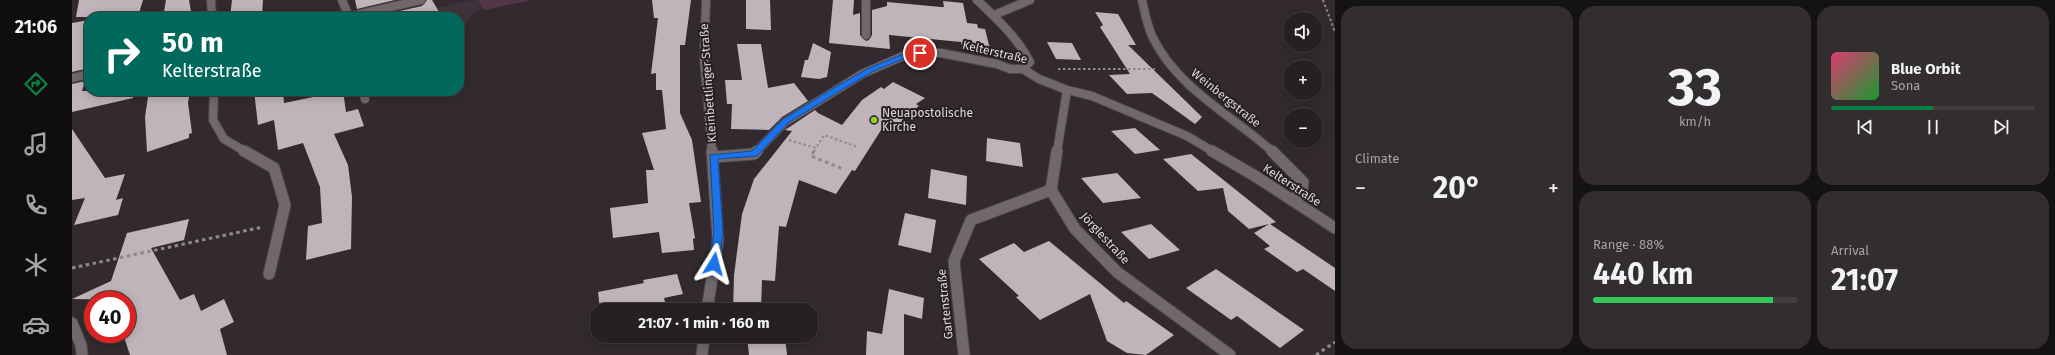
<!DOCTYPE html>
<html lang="en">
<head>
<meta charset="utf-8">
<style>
  :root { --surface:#262022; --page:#322d2f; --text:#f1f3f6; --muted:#a4a3a5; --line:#423e40; --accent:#0b8043 }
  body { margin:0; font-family:"Fira Sans",sans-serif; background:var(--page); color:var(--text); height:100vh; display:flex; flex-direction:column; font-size:15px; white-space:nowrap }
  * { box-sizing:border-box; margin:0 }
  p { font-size:13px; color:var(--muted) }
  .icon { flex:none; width:22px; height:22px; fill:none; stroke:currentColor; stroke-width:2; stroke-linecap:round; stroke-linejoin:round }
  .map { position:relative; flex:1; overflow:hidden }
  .details { display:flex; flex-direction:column; gap:6px; padding:6px; background:#151213; width:720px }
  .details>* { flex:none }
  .banner { position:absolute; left:12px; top:12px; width:380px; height:84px; border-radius:16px; box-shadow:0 2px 10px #0003,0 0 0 1px var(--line); background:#00695c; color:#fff; overflow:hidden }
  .fabs { position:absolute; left:1211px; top:12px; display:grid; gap:8px }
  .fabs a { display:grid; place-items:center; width:40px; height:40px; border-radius:50%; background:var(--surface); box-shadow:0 2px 10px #0003,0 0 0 1px var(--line); font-size:20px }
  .speed { position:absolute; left:12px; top:291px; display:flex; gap:8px; font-size:20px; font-weight:700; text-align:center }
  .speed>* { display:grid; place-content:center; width:52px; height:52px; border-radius:50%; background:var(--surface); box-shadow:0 2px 10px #0003,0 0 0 1px var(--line); line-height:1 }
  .speed .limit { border:6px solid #d22; background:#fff; color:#111 }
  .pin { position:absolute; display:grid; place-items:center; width:34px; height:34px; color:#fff; margin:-17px; border:2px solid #fff; border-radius:50%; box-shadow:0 1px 4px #0007 }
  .me { position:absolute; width:44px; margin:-22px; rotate:8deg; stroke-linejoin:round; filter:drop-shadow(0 0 3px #0008) }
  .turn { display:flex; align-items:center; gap:14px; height:84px; padding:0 12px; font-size:18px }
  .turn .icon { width:52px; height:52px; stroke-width:2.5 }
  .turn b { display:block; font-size:28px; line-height:34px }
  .big { font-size:30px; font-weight:700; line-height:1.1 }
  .details .tile { flex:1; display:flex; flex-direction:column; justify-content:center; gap:6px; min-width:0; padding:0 14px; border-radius:16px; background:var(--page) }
  .details .dial { align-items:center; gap:0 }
  .dial b { font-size:52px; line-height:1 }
  .song { display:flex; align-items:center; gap:12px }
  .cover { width:48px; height:48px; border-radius:6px; background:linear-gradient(135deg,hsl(340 70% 55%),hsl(130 70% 35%)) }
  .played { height:4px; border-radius:2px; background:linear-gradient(90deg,var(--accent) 50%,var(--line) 50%) }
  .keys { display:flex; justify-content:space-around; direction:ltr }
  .heat { display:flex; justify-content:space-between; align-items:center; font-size:22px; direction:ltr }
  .charge { height:6px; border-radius:3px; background:linear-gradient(90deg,#34c759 88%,var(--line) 0) }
  .details .tiles { flex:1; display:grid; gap:6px; grid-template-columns:repeat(3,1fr) }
  .tile:first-child { grid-row:span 2 }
  .trip { position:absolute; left:518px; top:303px; width:228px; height:40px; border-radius:16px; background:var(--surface); box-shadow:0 2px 10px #0003,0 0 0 1px var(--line); font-weight:700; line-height:40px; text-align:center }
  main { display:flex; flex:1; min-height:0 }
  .tabs { display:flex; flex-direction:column; width:72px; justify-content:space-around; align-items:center; background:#0f0d0e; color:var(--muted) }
  .tabs .icon { width:28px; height:28px }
  .tabs .active { color:var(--accent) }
  .tabs b { font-size:18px; color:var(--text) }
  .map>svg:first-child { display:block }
  .built { fill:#40323a }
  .green { fill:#543747 }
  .building { fill:#beb4b9 }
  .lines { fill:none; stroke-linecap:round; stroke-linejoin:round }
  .minor-far1-casing { stroke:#4c4549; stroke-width:10 }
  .minor-casing { stroke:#4c4549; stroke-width:13 }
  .tertiary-far1-casing { stroke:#4c4549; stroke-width:10 }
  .tertiary-casing { stroke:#4c4549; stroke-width:13 }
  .path-far1 { stroke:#90898c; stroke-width:2; stroke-dasharray:2.5 2.5; stroke-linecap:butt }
  .path { stroke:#90898c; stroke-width:3; stroke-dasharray:3.5 3.5; stroke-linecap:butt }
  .minor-far1 { stroke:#71686d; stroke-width:8 }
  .minor { stroke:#71686d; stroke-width:11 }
  .tertiary-far1 { stroke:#71686d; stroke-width:8 }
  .tertiary { stroke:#71686d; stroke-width:11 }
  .route { fill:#1a73e8; stroke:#114b97 }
  .poi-dot { fill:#93cc3d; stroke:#282024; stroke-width:1.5 }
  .labels { text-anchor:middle; stroke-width:4; stroke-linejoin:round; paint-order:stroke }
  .street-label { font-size:12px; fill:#ddd8da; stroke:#282024 }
  .poi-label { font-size:12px; fill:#ddd8da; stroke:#282024; text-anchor:start }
</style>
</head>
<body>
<main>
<nav class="tabs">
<b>21:06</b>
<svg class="icon active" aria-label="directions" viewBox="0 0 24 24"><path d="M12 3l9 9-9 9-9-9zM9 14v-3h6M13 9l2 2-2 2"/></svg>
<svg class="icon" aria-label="music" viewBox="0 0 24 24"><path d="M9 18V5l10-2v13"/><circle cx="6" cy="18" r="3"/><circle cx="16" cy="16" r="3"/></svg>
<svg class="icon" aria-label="phone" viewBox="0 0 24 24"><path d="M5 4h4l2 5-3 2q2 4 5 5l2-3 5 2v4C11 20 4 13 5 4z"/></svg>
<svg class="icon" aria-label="climate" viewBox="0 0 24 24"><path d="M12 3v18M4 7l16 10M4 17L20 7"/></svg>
<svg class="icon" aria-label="car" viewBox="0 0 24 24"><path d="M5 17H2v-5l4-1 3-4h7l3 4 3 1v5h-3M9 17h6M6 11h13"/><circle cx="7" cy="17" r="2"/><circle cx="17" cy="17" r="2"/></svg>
</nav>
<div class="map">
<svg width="1263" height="355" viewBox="0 0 1263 355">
  <rect width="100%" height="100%" fill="#322a2e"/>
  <polygon class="built" points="399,0 405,0 410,9 402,13 394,24 388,47 391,66 387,67 387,17 330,16"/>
  <polygon class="green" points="405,0 459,0 412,10"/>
  <g class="building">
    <polygon points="7,0 71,0 66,17 4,17"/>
    <polygon points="94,0 117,0 120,17 91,17"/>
    <polygon points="160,0 191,0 190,17 158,17"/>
    <polygon points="283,0 323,0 285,9"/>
    <polygon points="355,0 360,0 370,17 301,17 350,6"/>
    <polygon points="580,0 619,0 613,45 608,45 608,113 620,140 629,202 617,203 623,238 621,239 622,250 590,253 587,232 541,238 538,208 576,203 574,170 582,170 570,133 594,129 590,90 584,90 584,73 579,74 586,18 582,18"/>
    <polygon points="674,0 698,0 699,30 674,29"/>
    <polygon points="761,0 782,0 781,15 788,13 788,35 794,41 797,40 800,35 800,10 815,6 815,2 869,7 872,7 871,1 891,3 895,23 905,24 906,28 913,29 918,49 890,46 889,42 817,35 818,49 757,43"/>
    <polygon points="1023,12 1046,14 1064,45 1056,45 1130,117 1123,124 1080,93 1055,94 1037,75 1058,74 1028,27 1031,25"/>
    <polygon points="17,20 17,68 0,72 0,23"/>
    <polygon points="975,42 1000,43 1009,60 984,59"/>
    <polygon points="741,43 759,52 755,77 747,79 729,77 733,60 736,60"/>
    <polygon points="665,44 689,44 696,88 722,83 736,101 710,117 697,130 659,129 660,104 655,104 653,80 670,80"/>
    <polygon points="13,81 10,91 60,91 61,98 0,112 0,84"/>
    <polygon points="821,82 853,98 844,104 847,106 834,115 823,131 811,127 783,171 780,170 764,194 727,180 714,227 707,226 703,281 690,280 689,310 661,310 662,275 670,214 682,179 720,131 713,130 743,110 746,113 770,125 790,100 809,87 812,89"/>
    <polygon points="102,91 118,91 116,103 120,133 117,134 117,138 75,152 73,117 76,97"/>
    <polygon points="182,91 211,91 212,103 271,91 274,112 286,109 292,126 262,134 276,165 280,197 279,249 234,260 236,226 250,223 248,187 231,143 206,150 202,120 186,125"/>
    <polygon points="1063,128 1088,150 1063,154 1039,131"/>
    <polygon points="0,129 33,178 53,174 44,200 51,198 46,215 2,225 13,198 0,200"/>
    <polygon points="915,138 948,143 951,167 914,161"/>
    <polygon points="1119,154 1204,222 1198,224 1263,268 1263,291 1231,269 1225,272 1192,249 1198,246 1182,233 1197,224 1177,229 1156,211 1151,188 1126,191 1091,159"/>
    <polygon points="859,169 895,176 894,205 856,198"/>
    <polygon points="1045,173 1069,198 1031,203 1009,178"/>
    <polygon points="833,213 864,220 859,253 826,245"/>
    <polygon points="117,219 112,240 79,248 108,300 122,294 129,311 152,299 162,322 148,329 155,355 58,355 51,334 55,334 55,300 0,299 39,281 55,233"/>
    <polygon points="1079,224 1108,250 1077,259 1049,232"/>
    <polygon points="977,241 1052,303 1054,301 1102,335 1074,355 1055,353 1035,341 1018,294 968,320 944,297 947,296 907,259 942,243 952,252"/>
    <polygon points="1144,269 1232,330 1208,348 1165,316 1159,320 1114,288"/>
    <polygon points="605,274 611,294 592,298 595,310 528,310 526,292 572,283 571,280"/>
    <polygon points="817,289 852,298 850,319 832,314 832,355 794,355 795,331 810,334"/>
    <polygon points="544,336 588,336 545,344"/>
    <polygon points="675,336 713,336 715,355 677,355"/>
  </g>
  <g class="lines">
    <g class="minor-far1-casing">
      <g id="minor-far1">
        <polyline points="139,0 140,17"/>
        <polyline points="270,0 277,17"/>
        <polyline points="794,0 794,35"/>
        <path d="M905,0C925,19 945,37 958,62L951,69"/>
        <path d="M1070,0C1073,13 1075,26 1081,38C1107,90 1160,115 1201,152"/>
        <polyline points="922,15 958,0"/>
        <polyline points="275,17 349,0"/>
        <polyline points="0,78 17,74"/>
        <polyline points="142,91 141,120 152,139 174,152"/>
        <polyline points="291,91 293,99"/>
        <polyline points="684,152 713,122 790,74 831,56 848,53 869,53 925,64 938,69 951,69 967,79 995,90 1020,96 1115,136 1142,152"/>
        <polyline points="985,152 995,90"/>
      </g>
    </g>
    <g class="minor-casing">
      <g id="minor">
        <polyline points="172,151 202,168 213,205 197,274"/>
        <polyline points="985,151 979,190 1003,229 1045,272 1158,355"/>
        <polyline points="1140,151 1183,176 1263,228"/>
        <polyline points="1200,151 1231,182 1230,192 1220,200"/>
        <polyline points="642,157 682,154 685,151"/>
        <polyline points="892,355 882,261 899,220 979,190"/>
      </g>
    </g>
    <g class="tertiary-far1-casing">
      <polyline id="tertiary-far1" points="634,0 632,58 640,152"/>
    </g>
    <g class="tertiary-casing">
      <g id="tertiary">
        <polyline points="635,310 646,240 640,151"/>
        <polyline points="0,323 9,345 10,355"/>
        <polyline points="630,355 632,336"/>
      </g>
    </g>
    <g class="path-far1">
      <polyline points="1251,0 1263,32"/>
      <polyline points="986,69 1083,69"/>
      <polyline points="717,140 744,148 752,135 786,147"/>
      <polyline points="742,152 744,148"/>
    </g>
    <g class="path">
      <polyline points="742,151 739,156 771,169"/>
      <polyline points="0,268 191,227"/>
      <polyline points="1244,355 1263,342"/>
    </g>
    <use href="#minor-far1" class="minor-far1"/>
    <use href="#minor" class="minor"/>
    <use href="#tertiary-far1" class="tertiary-far1"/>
    <use href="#tertiary" class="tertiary"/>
  </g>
  <polygon class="route" points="848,51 852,53 851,54 833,58 802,71 771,89 716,123 685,156 646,159 651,233 647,264 646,266 638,266 637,264 642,233 638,155 680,151 710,120 765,86 797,68 829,55"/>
  <circle class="poi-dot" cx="802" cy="120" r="4"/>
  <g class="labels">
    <g class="street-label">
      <text transform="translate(923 52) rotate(13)" y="4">Kelterstraße</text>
      <text transform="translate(636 83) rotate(-94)" y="4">Kleinbettlinger Straße</text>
      <text transform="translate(1154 98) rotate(39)" y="4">Weinbergstraße</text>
      <text transform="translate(1220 185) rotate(33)" y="4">Kelterstraße</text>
      <text transform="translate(1033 238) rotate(47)" y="4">Jörglestraße</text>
      <text transform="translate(873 304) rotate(-96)" y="4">Gartenstraße</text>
    </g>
    <g class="poi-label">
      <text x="810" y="117">Neuapostolische<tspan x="810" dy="14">Kirche</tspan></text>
    </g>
  </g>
</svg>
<div class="fabs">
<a><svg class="icon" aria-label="sound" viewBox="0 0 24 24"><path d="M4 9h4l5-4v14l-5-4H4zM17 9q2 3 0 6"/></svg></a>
<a>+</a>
<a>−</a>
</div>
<div class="speed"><div class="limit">40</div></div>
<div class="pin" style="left:848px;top:53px;background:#d93025"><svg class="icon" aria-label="arrive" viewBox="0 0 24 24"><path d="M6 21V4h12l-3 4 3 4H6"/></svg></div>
<svg class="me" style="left:642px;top:264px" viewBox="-20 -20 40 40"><path d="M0-17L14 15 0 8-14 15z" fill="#1a73e8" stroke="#fff" stroke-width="4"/></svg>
<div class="trip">21:07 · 1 min · 160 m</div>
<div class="banner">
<div class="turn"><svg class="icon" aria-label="right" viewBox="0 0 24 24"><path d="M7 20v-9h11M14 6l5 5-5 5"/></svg><div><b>50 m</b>Kelterstraße</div></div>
</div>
</div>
<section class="details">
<div class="tiles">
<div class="tile"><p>Climate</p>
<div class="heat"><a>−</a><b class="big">20°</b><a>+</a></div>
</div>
<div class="tile dial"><b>33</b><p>km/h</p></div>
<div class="tile">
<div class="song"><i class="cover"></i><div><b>Blue Orbit</b><p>Sona</p></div></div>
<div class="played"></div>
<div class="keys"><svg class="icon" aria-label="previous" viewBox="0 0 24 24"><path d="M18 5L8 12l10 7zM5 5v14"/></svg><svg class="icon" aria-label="pause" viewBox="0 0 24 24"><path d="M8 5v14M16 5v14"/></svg><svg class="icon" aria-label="next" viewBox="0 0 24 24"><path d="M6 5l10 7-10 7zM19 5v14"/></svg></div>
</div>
<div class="tile"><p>Range · 88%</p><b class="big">440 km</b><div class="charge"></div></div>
<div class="tile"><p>Arrival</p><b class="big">21:07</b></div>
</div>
</section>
</main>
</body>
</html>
